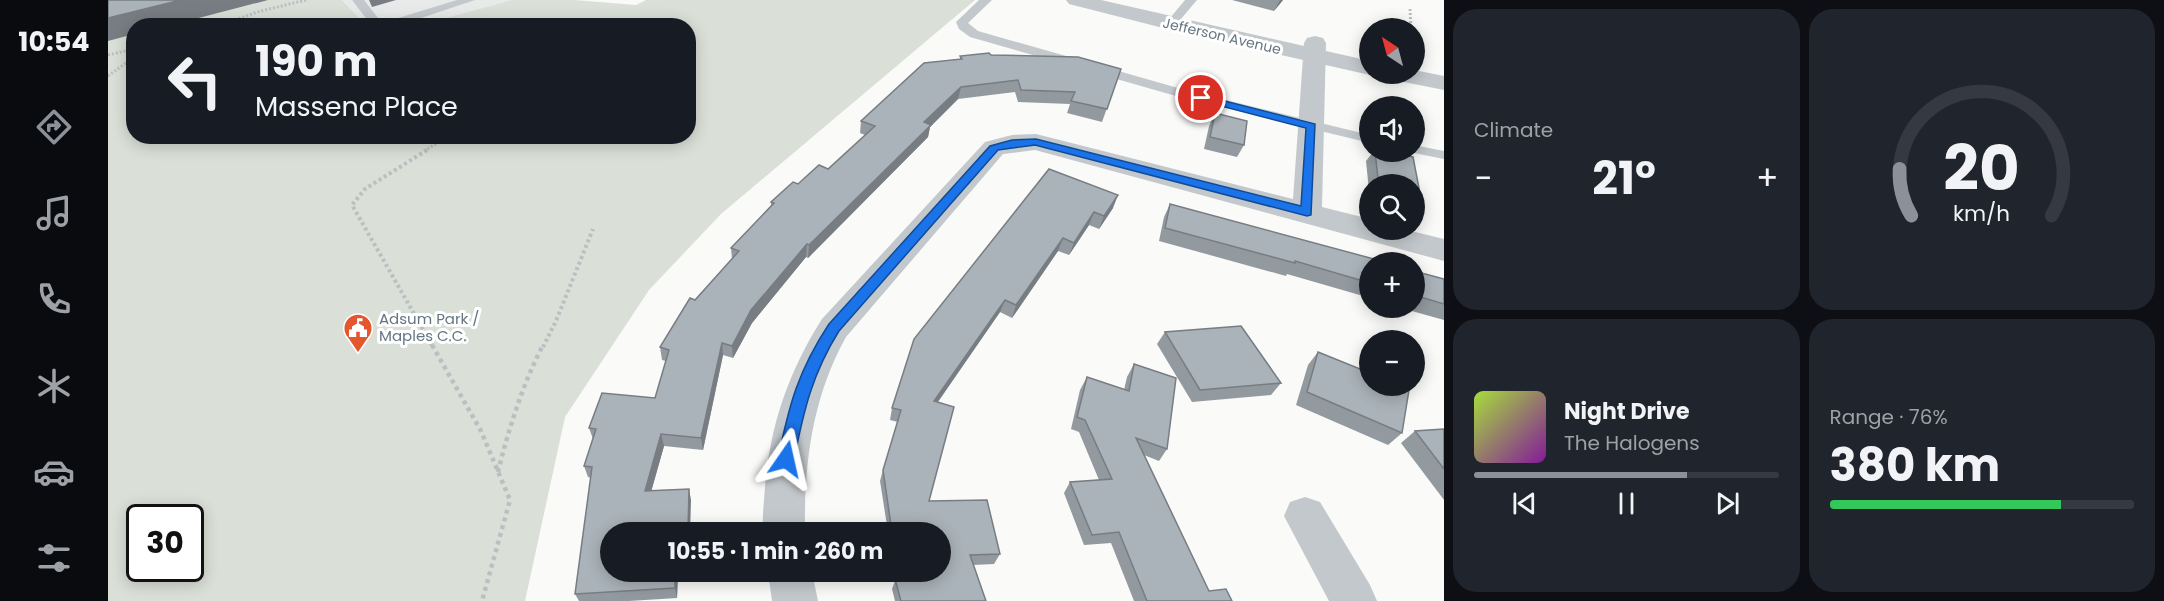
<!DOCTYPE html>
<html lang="en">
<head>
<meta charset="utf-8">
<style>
  :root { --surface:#171b24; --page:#20242c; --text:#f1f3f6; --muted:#9ea1a6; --line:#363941; --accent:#8c9099 }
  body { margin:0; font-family:Poppins,sans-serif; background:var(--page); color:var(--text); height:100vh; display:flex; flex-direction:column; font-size:22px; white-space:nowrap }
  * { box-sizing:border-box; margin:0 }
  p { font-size:20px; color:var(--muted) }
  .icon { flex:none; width:33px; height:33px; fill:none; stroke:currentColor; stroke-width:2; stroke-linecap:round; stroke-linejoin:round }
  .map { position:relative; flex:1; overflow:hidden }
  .side { display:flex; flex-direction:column; gap:9px; padding:9px; background:#0d0f14; width:720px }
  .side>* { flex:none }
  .guide { position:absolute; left:18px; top:18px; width:570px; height:126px; border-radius:24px; box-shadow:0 3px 15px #0003; background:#171b24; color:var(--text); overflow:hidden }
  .needle { width:39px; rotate:324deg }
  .controls { position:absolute; left:1251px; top:18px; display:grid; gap:12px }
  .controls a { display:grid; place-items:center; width:66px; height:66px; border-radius:50%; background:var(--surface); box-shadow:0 3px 15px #0003; font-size:30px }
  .speed { position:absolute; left:18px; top:504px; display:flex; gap:12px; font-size:30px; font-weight:700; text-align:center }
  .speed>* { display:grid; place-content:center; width:78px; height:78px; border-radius:50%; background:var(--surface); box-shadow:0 3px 15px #0003; line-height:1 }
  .speed .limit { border:3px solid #111; border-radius:9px; background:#fff; color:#111 }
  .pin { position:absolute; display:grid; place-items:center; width:51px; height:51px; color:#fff; margin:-26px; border:3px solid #fff; border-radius:50%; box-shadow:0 2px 6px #0007 }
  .me { position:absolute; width:66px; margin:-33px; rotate:11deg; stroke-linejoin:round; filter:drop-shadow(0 0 4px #0008) }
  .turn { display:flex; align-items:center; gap:21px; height:126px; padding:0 30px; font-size:27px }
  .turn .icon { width:78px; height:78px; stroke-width:2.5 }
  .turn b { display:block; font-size:42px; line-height:51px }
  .big { font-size:45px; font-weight:700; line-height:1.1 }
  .side .widget { flex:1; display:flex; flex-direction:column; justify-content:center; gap:9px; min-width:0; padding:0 21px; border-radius:24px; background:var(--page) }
  .side .dial { align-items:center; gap:0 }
  .dial svg { height:156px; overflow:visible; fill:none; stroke:var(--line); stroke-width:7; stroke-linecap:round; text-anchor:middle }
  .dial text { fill:var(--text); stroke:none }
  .song { display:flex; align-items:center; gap:18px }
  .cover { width:72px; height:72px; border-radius:9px; background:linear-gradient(135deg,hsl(80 70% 55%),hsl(290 70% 35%)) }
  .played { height:6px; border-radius:3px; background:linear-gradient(90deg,var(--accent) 70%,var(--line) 70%) }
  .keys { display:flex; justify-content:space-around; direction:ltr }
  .heat { display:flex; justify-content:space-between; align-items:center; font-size:33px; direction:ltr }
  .charge { height:9px; border-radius:4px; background:linear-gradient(90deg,#34c759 76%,var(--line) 0) }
  .side .tiles { flex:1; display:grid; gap:9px; grid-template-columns:repeat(2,1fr) }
  .trip { position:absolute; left:492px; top:522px; width:351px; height:60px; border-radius:30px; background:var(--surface); box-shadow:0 3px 15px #0003; font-weight:700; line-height:60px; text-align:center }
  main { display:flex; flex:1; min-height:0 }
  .tab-bar { display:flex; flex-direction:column; width:108px; justify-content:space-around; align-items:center; background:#090b0e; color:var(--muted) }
  .tab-bar .icon { width:42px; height:42px }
  .tab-bar .on { color:var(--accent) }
  .tab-bar b { font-size:27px; color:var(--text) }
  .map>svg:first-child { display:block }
  .built { fill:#e8e9e9 }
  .green { fill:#dadfd7; fill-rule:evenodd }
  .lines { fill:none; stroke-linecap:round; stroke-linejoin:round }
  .path-far2 { stroke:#bbbfc2; stroke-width:3; stroke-dasharray:2 2; stroke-linecap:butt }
  .path-far1 { stroke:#bbbfc2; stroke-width:4; stroke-dasharray:3 3; stroke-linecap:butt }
  .path { stroke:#bbbfc2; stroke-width:4.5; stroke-dasharray:4 4; stroke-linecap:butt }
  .service { fill:#c3c8cc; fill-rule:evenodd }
  .minor { fill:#c3c8cc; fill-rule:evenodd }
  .tertiary { fill:#c3c8cc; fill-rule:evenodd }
  .wall { fill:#929a9f }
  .shaded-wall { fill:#777d82 }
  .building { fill:#aab3b9; stroke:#777d82; stroke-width:1.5 }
  .route { fill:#1a73e8; stroke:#114b97; stroke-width:1.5 }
  .labels { text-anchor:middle; stroke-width:6; stroke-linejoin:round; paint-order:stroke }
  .far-street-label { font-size:14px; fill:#657683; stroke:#fff }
  .poi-label { font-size:15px; fill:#657683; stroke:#fff; text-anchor:start }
</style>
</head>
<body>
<main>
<nav class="tab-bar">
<b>10:54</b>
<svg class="icon on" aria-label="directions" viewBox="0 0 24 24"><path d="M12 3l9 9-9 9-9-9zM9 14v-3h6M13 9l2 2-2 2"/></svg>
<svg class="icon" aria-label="music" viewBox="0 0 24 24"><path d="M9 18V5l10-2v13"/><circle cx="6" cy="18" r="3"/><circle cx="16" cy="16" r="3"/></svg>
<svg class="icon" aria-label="phone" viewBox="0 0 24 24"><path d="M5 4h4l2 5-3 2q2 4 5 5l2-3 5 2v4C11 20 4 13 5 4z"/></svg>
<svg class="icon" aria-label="climate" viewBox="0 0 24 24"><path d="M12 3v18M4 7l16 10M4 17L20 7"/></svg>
<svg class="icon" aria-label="car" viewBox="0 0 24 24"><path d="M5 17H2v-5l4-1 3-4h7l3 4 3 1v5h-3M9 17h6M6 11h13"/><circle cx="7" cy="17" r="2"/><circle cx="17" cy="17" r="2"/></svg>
<svg class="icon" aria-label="filters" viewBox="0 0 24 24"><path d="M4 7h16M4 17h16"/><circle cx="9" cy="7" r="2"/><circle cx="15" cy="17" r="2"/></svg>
</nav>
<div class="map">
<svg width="1336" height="601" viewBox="0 0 1336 601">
  <rect width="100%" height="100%" fill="#fafaf8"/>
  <polygon class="built" points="234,0 404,0 313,26 258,25"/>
  <path class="green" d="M0,0H234L258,25L26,26V136H580V26L313,25L404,0H466L528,5L538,0H867L613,214L541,290L457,417L417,601H0ZM32,518H82V568H32Z"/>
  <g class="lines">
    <g class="path-far2">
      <polyline points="1302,9 1303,28"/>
      <polyline points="112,26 149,12 198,0"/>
      <polyline points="0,55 26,49"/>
      <polyline points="0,76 26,57"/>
      <polyline points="316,151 329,143 332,136"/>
    </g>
    <g class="path-far1">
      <polyline points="319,150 257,189 244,205 325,347"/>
      <polyline points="435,347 448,321 485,229"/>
    </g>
    <g class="path">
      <polyline points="324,345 373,431 402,500 374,601"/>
      <path d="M390,472C401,428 414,386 435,345"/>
    </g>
    <g class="service">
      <polygon points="244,0 256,0 274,23 349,0 367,0 289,26 264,26"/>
      <polygon points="871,0 884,0 860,23 870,31 1077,90 1262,135 1262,143 1068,96 862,37 851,29 848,22"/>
      <polygon points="1077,0 1089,0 1067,26 1059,26 1057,24"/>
      <polygon points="1306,145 1336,151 1336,159 1301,152 1306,152"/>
    </g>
    <g class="minor">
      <path d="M1207,36L1215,38L1218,43L1214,207L1262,219V230H1299L1336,239V261L927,150L895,154L738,337C704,398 696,464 697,532H655C654,517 656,502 657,487C662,425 681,371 714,319L877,142L904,135L928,134L1185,199L1196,43L1199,38Z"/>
      <polygon points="1197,497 1212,502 1262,585 1269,601 1221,601 1176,516 1182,502"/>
      <polygon points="660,572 704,572 710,601 664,601"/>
    </g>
    <g class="tertiary">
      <polygon points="958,0 993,0 1262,61 1262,74 1268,74 1262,75 1063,30 961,4"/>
      <polygon points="1306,70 1336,76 1336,90 1281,79 1277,74 1306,74"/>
    </g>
  </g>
  <g class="wall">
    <polygon points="1124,0 1175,0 1166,11"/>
    <polygon points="883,55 1013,69 994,122 959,113 962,104 910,102 907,92 850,99 822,127 820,137 700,258 698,257 644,323 625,358 615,355 595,450 556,446 543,491 581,489 583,501 502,532 570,572 569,598 521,601 471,601 467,594 483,478 480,477 476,466 485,439 481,428 547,398 558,361 554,360 552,347 587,300 624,259 623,248 663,206 663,202 690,184 720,169 757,135 752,133 753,121 852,59 852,56"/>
    <polygon points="1107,113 1136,145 1129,157 1096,149 1101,126"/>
    <polygon points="1265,152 1280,152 1311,188 1306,193 1306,184 1262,184 1262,191 1261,191 1258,161"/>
    <polygon points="941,169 1005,208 991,229 981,225 961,255 950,251 904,318 892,312 830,402 821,501 892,554 886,564 865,565 878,601 787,601 784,589 787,581 785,572 832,572 832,532 780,532 772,481 775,470 790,422 782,420 784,408"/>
    <polygon points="1062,204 1262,262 1262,298 1179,274 1178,276 1051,241 1056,217"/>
    <polygon points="1306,271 1336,279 1336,320 1293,308 1306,308"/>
    <polygon points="1057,332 1173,383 1163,395 1084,402 1049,344"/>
    <polygon points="1210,352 1294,433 1280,445 1188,405 1200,365"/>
    <polygon points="1026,364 1059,449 1051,461 1036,455 1101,591 1124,601 1026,601 1003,543 976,545 956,493 962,482 991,480 971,432 963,429 972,390 979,377 1016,390 1019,377"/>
    <polygon points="1336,429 1336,500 1293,443 1307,431"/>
  </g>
  <g class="shaded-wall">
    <polygon points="73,0 160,0 60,26 26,26 26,34 0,41 0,18"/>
    <polygon points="261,0 288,0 264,7"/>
    <polygon points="1172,0 1175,0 1166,11"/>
    <polygon points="853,87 850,99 822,127 820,137 700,258 701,245 816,122"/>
    <polygon points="1010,195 1005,208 991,229 996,216"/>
    <polygon points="986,212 981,225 961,255 966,243"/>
    <polygon points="955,238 950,251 904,318 908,305"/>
    <polygon points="699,244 698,257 644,323 625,358 624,346 643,310"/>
    <polygon points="897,300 892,312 822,413 826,401"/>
    <polygon points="614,343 615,355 595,450 593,438"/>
    <polygon points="553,434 556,446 540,503 537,491"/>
    <polygon points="581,489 583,501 582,532 580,532"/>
    <polygon points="567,572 570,572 569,598 567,588"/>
  </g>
  <g class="building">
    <polygon points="0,0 73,0 0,18"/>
    <polygon points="881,53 883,55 970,57 1013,69 999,109 963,101 967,92 913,90 910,80 853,87 816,122 823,125 701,245 699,244 643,310 624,346 614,343 593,438 553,434 537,491 581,489 580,532 502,532 502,572 567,572 567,588 467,594 484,467 476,466 488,429 481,428 494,393 547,398 561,350 552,347 582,298 587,300 631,251 623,248 666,203 663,202 685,182 690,184 711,165 720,169 767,126 753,121 816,63 854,59 852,56"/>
    <polygon points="1107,113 1139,121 1136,145 1102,137"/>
    <polygon points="1267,152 1280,152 1305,157 1311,188 1306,187 1306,184 1298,184 1270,178"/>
    <polygon points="941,169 1010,195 996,216 986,212 966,243 955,238 908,305 897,300 826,401 846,407 821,501 879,500 892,554 862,555 878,601 793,601 787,579 791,579 790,572 832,572 832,532 784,532 775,470 793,410 784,408 806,339"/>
    <polygon points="1062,204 1277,262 1262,262 1262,283 1187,261 1187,263 1057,228"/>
    <polygon points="1306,271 1336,279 1336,304 1306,295"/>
    <polygon points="1133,326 1173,383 1092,390 1057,332"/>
    <polygon points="1210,352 1262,373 1262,386 1291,386 1301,390 1294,433 1199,392"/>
    <polygon points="1026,364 1068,378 1059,449 1028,438 1101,591 1118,589 1124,601 1039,601 1011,532 984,535 962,482 1004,479 977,420 969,417 979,377 1021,391"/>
    <polygon points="1336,429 1336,469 1307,431"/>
  </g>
  <path class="route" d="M1093,95L1207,124L1203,215L1199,216L927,145L890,150L731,331C704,374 696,410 686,459L684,464L678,466L673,464L670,459C681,405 690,371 721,324L882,146L904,140L928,139L1193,206L1198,128L1090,100V96Z"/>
  <defs>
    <g id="civic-pin" transform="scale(1.5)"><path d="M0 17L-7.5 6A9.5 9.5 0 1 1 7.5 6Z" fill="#e4572e" stroke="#fff"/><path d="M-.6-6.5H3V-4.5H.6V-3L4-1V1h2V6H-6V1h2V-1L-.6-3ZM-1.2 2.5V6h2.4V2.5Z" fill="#fff"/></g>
  </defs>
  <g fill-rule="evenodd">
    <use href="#civic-pin" x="250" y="328"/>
  </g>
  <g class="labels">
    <g class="far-street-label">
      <text transform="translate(1114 36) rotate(13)" y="5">Jefferson Avenue</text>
    </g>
    <g class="poi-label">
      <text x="271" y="324">Adsum Park /<tspan x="271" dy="17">Maples C.C.</tspan></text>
    </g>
  </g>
</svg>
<div class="controls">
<a><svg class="needle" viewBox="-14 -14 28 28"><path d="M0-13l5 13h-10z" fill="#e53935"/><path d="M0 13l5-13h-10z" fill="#9ea1a6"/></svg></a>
<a><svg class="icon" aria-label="sound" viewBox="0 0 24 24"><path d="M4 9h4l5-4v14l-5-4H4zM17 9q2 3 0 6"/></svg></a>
<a><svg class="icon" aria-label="search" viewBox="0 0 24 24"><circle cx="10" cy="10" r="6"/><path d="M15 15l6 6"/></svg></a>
<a>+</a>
<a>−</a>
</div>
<div class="speed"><div class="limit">30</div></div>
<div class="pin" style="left:1093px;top:98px;background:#d93025"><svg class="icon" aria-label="arrive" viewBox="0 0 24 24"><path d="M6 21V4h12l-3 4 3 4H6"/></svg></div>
<svg class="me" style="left:678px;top:459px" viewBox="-20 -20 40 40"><path d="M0-17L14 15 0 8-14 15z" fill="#1a73e8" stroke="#fff" stroke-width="4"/></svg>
<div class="trip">10:55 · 1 min · 260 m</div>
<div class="guide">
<div class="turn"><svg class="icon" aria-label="left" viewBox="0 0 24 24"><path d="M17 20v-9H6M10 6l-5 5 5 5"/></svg><div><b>190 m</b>Massena Place</div></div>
</div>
</div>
<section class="side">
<div class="tiles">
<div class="widget"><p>Climate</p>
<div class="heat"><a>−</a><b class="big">21°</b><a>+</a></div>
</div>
<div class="widget dial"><svg viewBox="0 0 100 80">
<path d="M14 69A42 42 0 1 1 86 69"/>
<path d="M14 69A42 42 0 0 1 8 45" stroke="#8c9099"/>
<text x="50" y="56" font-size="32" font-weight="700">20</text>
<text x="50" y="72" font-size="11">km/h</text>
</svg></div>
<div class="widget">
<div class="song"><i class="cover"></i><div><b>Night Drive</b><p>The Halogens</p></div></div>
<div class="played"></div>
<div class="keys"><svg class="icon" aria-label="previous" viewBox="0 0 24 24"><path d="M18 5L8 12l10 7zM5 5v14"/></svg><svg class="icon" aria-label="pause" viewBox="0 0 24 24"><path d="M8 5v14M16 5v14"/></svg><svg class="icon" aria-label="next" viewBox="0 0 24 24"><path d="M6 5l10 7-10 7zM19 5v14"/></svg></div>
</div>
<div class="widget"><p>Range · 76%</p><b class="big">380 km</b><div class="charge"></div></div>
</div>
</section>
</main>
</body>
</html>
